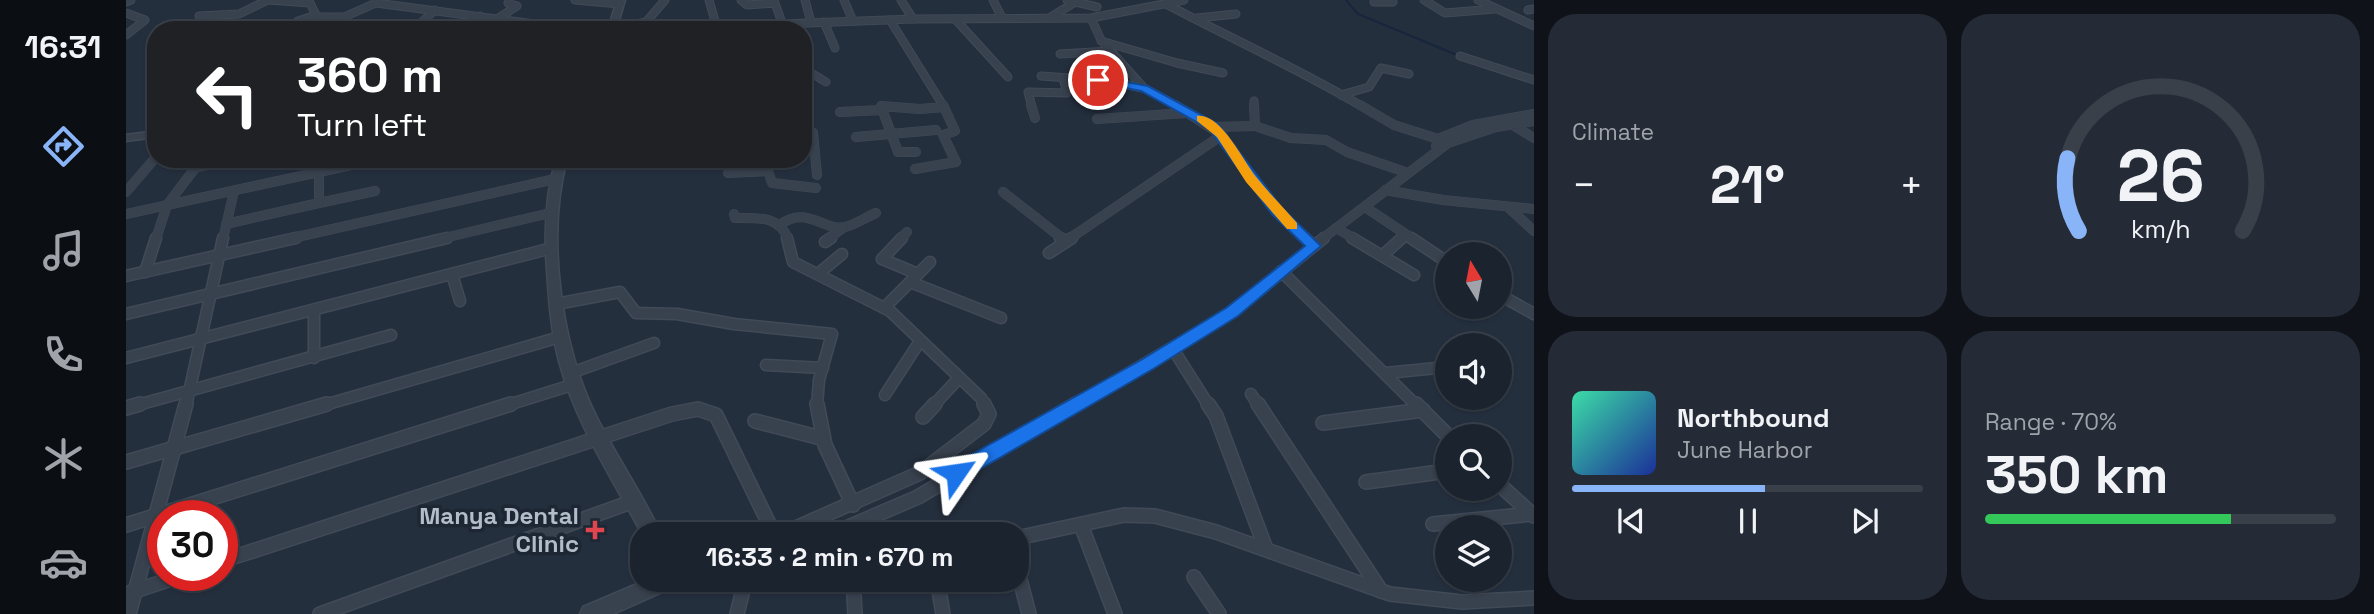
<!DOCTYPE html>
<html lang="en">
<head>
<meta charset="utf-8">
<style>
  :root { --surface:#1b232e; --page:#242b36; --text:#f1f3f6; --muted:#a0a4aa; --line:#39404a; --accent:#8ab4f8 }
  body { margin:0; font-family:"Space Grotesk",sans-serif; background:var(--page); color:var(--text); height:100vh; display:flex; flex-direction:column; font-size:26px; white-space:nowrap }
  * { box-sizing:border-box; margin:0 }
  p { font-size:23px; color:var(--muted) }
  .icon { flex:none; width:38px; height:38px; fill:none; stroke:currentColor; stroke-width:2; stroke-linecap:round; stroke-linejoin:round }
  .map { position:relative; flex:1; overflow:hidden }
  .side { display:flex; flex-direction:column; gap:14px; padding:14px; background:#0f1319; width:840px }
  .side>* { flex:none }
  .banner { position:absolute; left:21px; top:21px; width:665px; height:147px; border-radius:28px; box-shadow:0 2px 5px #0004,0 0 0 2px var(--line); background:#202124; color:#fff; overflow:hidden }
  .needle { width:46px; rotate:350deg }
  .buttons { position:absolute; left:1309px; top:242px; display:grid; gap:14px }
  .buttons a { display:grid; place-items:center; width:77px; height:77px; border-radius:50%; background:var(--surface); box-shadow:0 2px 5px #0004,0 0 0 2px var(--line); font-size:35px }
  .speed { position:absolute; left:21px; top:500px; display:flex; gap:14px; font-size:35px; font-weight:700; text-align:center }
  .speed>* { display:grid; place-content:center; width:91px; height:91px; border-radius:50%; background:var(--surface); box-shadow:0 2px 5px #0004,0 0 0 2px var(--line); line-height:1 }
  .speed .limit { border:10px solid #d22; background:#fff; color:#111 }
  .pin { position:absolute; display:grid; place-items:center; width:60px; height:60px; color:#fff; margin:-30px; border:4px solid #fff; border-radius:50%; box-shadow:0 2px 7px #0007 }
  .me { position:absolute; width:77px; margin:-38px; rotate:58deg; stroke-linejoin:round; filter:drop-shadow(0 0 5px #0008) }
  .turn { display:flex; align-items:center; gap:24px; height:147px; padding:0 35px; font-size:32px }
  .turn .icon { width:91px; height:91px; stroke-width:2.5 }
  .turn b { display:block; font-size:49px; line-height:60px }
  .big { font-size:52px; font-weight:600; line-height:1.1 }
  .side .tile { flex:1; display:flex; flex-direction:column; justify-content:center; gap:10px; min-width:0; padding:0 24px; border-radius:28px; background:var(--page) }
  .side .dial { align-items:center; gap:0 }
  .dial svg { height:182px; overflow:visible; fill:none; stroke:var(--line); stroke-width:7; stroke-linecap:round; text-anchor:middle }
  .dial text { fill:var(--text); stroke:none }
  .song { display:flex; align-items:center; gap:21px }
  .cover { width:84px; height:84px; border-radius:10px; background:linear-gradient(135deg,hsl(160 70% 55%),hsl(230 70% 35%)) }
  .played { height:7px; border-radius:4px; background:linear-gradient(90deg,var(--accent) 55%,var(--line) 55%) }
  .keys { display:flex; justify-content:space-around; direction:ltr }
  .heat { display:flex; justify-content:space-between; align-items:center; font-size:38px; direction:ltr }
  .charge { height:10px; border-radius:5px; background:linear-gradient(90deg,#34c759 70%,var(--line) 0) }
  .side .tiles { flex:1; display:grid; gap:14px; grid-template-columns:repeat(2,1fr) }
  .trip { position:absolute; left:504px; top:522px; width:399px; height:70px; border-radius:28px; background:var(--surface); box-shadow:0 2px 5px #0004,0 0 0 2px var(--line); font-weight:600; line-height:70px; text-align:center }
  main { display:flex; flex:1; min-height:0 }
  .dock { display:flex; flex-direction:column; width:126px; justify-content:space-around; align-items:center; background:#0b0e12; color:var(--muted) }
  .dock .icon { width:49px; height:49px }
  .dock .current { color:var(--accent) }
  .dock b { font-size:32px; color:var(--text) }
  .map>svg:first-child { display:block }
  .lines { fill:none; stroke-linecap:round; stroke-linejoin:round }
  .stream { stroke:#17263c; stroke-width:2 }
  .minor-far3-casing { stroke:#414a57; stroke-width:9 }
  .minor-far2-casing { stroke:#414a57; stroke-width:10 }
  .minor-far1-casing { stroke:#414a57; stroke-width:13 }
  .minor-casing { stroke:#414a57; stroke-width:16 }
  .tertiary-casing { stroke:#414a57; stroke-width:3 }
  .minor-far3 { stroke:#38414e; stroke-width:7 }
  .minor-far2 { stroke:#38414e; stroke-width:9 }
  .minor-far1 { stroke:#38414e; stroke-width:10 }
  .minor { stroke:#38414e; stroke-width:13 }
  .tertiary { fill:#38414e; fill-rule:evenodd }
  .route { fill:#1a73e8; stroke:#114b97; stroke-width:2 }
  .slow { fill:#f59e0b }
  .health-dot { fill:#e0444e; stroke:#1d2633; stroke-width:2.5 }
  .labels { text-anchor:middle; stroke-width:7; stroke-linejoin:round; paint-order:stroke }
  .near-poi-label { font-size:24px; font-weight:bold; fill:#b4bcc9; stroke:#1d2633; text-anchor:end }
</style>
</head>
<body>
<main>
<nav class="dock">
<b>16:31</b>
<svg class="icon current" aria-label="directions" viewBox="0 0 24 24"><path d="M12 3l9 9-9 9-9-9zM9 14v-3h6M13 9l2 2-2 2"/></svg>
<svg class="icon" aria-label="music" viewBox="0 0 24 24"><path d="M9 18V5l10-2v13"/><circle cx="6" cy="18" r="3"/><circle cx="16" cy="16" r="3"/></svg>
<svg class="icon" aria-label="phone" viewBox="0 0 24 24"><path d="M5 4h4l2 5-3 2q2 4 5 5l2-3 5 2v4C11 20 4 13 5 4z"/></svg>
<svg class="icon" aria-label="climate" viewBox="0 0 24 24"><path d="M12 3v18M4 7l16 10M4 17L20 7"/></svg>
<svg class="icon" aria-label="car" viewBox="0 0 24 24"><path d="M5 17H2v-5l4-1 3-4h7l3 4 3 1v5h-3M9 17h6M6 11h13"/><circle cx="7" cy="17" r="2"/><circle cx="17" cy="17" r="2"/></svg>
</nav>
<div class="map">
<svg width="1408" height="614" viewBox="0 0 1408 614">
  <rect width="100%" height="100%" fill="#242f3e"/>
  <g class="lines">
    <polyline class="stream" points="1220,0 1232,14 1331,55"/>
    <g class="minor-far3-casing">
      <g id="minor-far3">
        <polyline points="142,0 184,3 191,17 218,17 250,3 409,24"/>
        <polyline points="449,0 494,4"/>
        <polyline points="583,0 589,21"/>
        <polyline points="615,0 621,5 649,3 655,20"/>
        <polyline points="679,0 685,22"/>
        <polyline points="718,0 727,21"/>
        <polyline points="775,0 787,19"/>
        <polyline points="867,0 876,18"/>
        <polyline points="941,0 971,7"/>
        <polyline points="1298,0 1319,13 1369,9"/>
        <polyline points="1352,0 1408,26"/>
        <polyline points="0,2 5,0"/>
        <polyline points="1248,2 1267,2 1265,0"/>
        <path d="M1040,4C1106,39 1173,69 1237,107"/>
        <polyline points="1402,10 1408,9"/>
        <polyline points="0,13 19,20 0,35"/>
        <polyline points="73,16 113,14 142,0"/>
        <polyline points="926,16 953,0"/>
        <polyline points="965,18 975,40 1018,88 1053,107"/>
        <polyline points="1071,18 1110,14"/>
        <polyline points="371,19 391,6 382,3 384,0"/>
        <polyline points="829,19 882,77"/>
        <polyline points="764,20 818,107"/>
        <polyline points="296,22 309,10"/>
        <polyline points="698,22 709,48"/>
        <polyline points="487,29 520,22 539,0"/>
        <polyline points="161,30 172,21 190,15"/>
        <polyline points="333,30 354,16"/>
        <polyline points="500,30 787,19 965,18 1058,0"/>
        <polyline points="677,39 677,57"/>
        <polyline points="975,41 1051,63 1097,73"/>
        <polyline points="934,54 984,51"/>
        <polyline points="1334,56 1408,80"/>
        <polyline points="677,68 700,82"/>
        <polyline points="915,76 985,81 1016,88"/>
        <polyline points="1215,95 1243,87 1255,68 1283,74"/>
        <polyline points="1128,101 1128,107"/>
        <polyline points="755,107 763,107"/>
        <polyline points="906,107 902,92 941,93 937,78"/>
      </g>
    </g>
    <g class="minor-far2-casing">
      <g id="minor-far2">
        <polyline points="905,105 909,118"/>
        <polyline points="1049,105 1096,135 1125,179 1151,211 1181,239"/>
        <polyline points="1234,105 1268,125 1312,139"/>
        <polyline points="714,112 756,110"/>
        <polyline points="971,119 1060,113"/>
        <polyline points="1385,124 1408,138"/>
        <polyline points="1129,126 1165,138 1200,140 1221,152 1282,173"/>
        <polyline points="1087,127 1129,126 1128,105"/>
        <polyline points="677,132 687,133 691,175"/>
        <polyline points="23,135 30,126"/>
        <polyline points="730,137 810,130"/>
        <polyline points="1310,146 1312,139 1347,125 1408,114"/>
        <polyline points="790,152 772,152 755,106 794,109 818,107 817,105"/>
        <polyline points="646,159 642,171 646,183 690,188"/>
        <polyline points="71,167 111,159"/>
        <polyline points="789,169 830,162 817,135 829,131 818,107"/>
        <polyline points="193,172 193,203 249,191"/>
        <polyline points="602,173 642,171"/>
        <polyline points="1259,190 1317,200 1408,209"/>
        <polyline points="0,192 30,157"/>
        <polyline points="877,192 937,239"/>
        <polyline points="1239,207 1287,239"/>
        <polyline points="1383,208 1408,231"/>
        <polyline points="0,214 253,159"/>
        <path d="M608,214L609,218C631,218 653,215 662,239"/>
        <polyline points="100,224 193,203"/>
        <path d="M655,224C681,205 699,232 719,227C729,225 740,217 750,213"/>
        <polyline points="1210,228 1229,239"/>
        <polyline points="30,239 41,205 76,159"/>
        <polyline points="97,239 108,191"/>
        <polyline points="162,239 429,179"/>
        <polyline points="314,239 424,213"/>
        <polyline points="702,239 717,228"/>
        <polyline points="774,239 781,232"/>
        <polyline points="943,239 1096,135"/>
        <polyline points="1196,239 1322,143 1370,127 1408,121"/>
        <polyline points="1274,239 1279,235"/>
      </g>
    </g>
    <g class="minor-far1-casing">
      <g id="minor-far1">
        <polyline points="661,238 667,262 764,311 855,398 859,406"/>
        <polyline points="776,238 756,259 792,274"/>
        <polyline points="934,238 940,242"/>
        <polyline points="1179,238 1188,246"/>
        <polyline points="1226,238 1288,275"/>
        <polyline points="1285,238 1321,262"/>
        <polyline points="699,242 705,238"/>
        <polyline points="923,253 946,238"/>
        <polyline points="1258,254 1276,238"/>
        <polyline points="1155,271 1291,406"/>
        <polyline points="19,272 30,238"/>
        <polyline points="326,274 334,301"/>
        <polyline points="692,274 716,254"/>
        <polyline points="0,276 170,238"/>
        <polyline points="784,282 875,318"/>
        <polyline points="1374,295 1408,314"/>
        <polyline points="430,304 494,292 510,313 551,314 608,324 706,334 693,380 691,406"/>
        <polyline points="758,308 804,262"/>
        <polyline points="188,310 188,358"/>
        <polyline points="0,314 321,238"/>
        <polyline points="1047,349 1083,406"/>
        <polyline points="0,358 426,248"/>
        <polyline points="640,365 697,368"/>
        <polyline points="445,373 528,343"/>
        <polyline points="1260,373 1321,367"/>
        <polyline points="1125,394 1133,406"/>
        <polyline points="759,395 794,341"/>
        <polyline points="8,406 265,335"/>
        <polyline points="60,406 97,238"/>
        <polyline points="195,406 434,337"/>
        <polyline points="379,406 449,384"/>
        <polyline points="807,406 832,379"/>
        <polyline points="947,406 1106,312 1198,238"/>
      </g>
    </g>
    <g class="minor-casing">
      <g id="minor">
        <polyline points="691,404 699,445 727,505"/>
        <polyline points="1082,404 1090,416 1140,549"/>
        <polyline points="1132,404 1255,591"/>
        <polyline points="1290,404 1322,436"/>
        <polyline points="0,408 14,404"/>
        <polyline points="797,417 809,404"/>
        <polyline points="629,421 695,438"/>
        <polyline points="1197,423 1297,410"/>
        <polyline points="0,462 201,404"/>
        <polyline points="1240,482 1321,471"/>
        <polyline points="1374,485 1408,516"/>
        <polyline points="1307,524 1406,514"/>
        <polyline points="0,525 385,404"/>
        <polyline points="955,525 989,614"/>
        <polyline points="656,534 794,473 858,424 863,414 858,404"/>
        <polyline points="706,534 792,497 950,404"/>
        <polyline points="891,538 998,515 1029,516 1090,532 1264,594 1336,602 1408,598"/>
        <polyline points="96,561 546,414 572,409 590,415 648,534"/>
        <polyline points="891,568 903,614"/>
        <polyline points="1068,577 1093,614"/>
        <polyline points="545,579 608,580 617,590 611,614"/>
        <polyline points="727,579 729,614"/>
        <polyline points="811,579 817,614"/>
        <polyline points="612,583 637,579"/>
        <polyline points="3,593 54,576"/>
        <polyline points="3,614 60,404"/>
        <polyline points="194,614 508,501"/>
      </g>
    </g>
    <g class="tertiary-casing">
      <g id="tertiary">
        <polygon points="491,0 499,0 490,30 482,30"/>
        <polygon points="30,131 30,137 0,141 0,135"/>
        <path d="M430,159H441C420,236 435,345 470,416C490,456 516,493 535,534H516C486,478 449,422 433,361C425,331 423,301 421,270C418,232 419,196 430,159Z"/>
        <polygon points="523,579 555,579 552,585 487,614 454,614 457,607"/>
      </g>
    </g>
    <use href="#minor-far3" class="minor-far3"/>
    <use href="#minor-far2" class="minor-far2"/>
    <use href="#minor-far1" class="minor-far1"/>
    <use href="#minor" class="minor"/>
    <use href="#tertiary" class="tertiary"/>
  </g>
  <polygon class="route" points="972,77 1022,86 1092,124 1156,208 1195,246 1112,316 1027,369 837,479 830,481 823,479 820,473 823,467 1015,360 1100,308 1179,246 1146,214 1083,129 1015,91 968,82 966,80"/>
  <path class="slow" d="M1071,116C1095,113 1117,161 1130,177C1143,193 1158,208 1171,223V229H1161L1120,182L1091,137L1071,121Z"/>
  <path class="health-dot" d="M465.5 519.5h7v7h7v7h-7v7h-7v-7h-7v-7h7z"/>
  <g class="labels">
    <g class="near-poi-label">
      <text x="453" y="524">Manya Dental<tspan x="453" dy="28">Clinic</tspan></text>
    </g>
  </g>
</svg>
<div class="buttons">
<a><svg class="needle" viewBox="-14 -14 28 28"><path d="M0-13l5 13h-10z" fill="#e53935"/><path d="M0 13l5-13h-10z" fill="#a0a4aa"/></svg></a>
<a><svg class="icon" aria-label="sound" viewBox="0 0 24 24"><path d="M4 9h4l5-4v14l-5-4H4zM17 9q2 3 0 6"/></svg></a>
<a><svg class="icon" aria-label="search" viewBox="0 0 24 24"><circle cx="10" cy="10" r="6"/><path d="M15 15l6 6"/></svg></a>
<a><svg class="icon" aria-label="layers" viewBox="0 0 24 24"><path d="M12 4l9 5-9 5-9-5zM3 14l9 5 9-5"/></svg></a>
</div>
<div class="speed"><div class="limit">30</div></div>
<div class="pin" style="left:972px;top:80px;background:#d93025"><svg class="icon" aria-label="arrive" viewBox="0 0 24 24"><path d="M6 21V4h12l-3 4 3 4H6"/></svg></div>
<svg class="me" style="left:830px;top:473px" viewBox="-20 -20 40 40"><path d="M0-17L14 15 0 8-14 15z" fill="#1a73e8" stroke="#fff" stroke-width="4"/></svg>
<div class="trip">16:33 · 2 min · 670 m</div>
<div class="banner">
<div class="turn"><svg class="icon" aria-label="left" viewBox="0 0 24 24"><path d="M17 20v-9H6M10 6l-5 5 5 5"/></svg><div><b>360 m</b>Turn left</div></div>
</div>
</div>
<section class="side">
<div class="tiles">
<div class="tile"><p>Climate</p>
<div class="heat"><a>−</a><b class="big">21°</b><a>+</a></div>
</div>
<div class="tile dial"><svg viewBox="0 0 100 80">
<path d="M14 69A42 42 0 1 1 86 69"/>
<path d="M14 69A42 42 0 0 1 9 37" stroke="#8ab4f8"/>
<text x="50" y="56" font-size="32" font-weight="700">26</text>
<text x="50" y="72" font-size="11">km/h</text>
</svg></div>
<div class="tile">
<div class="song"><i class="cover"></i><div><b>Northbound</b><p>June Harbor</p></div></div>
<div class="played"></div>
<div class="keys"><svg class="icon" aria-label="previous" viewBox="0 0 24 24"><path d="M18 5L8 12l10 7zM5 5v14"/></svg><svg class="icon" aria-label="pause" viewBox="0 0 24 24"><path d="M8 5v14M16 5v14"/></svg><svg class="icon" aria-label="next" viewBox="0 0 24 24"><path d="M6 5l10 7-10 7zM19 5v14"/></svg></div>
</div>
<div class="tile"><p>Range · 70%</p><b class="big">350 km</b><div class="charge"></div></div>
</div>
</section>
</main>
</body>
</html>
